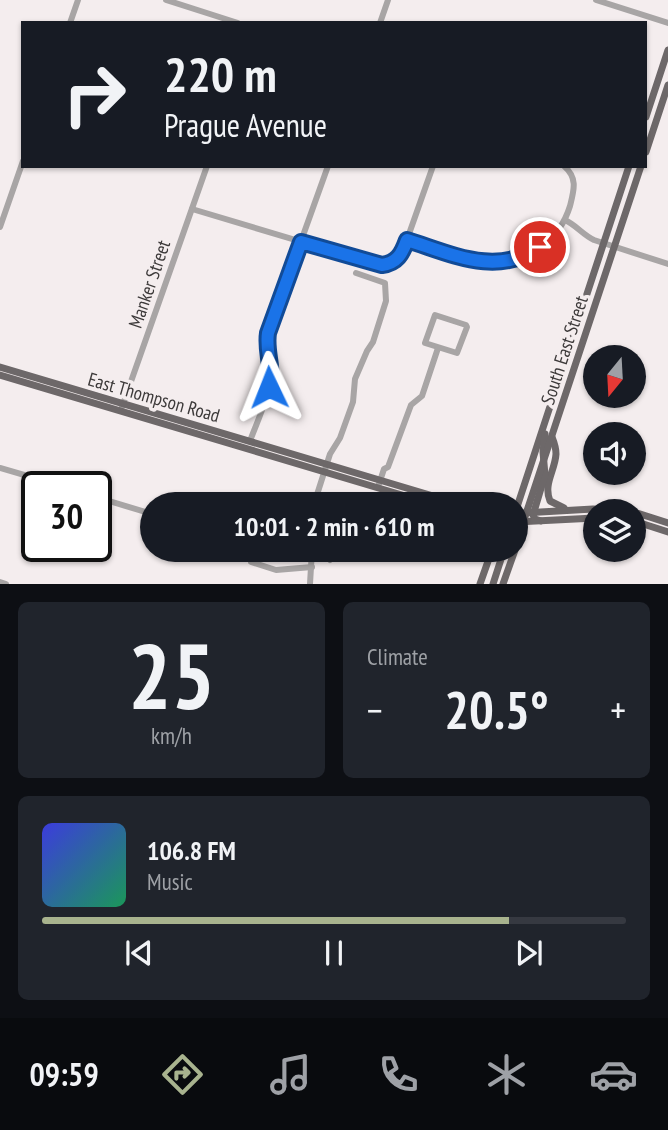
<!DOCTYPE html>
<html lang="en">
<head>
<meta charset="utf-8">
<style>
  :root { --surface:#171b24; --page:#20242c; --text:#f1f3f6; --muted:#9ea1a6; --line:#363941; --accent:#a8b38e }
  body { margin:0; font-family:"PT Sans Narrow",sans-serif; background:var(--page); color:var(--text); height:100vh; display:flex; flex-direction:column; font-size:26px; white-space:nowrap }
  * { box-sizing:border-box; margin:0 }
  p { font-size:23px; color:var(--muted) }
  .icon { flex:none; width:38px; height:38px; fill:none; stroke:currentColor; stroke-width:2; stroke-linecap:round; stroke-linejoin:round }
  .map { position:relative; height:584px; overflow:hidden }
  .side { display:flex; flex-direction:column; gap:18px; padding:18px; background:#0d0f14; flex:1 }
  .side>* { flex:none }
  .banner { position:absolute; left:21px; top:21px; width:626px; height:147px; border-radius:0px; box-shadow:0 2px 5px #0004; background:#171b24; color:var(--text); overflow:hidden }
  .needle { width:46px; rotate:198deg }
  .fabs { position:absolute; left:583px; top:345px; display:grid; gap:14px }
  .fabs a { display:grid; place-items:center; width:63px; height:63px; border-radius:50%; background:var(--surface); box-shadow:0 2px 5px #0004; font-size:35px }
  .speed { position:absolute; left:21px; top:471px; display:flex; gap:14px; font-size:35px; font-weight:700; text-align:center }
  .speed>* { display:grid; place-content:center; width:91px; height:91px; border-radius:50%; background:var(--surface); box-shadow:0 2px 5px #0004; line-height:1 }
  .speed .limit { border:4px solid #111; border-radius:10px; background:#fff; color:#111 }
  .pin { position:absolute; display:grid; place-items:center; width:60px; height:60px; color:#fff; margin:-30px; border:4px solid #fff; border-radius:50%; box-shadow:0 2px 7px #0007 }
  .me { position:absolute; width:77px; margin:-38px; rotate:358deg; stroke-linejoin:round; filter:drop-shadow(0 0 5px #0008) }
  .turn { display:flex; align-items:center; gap:24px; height:147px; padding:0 28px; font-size:32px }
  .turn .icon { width:91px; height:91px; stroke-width:2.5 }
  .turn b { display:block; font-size:49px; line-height:60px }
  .big { font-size:52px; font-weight:700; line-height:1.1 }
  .side .widget { flex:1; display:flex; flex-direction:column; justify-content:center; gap:10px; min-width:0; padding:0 24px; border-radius:10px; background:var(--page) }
  .side .dial { align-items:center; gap:0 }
  .dial b { font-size:91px; line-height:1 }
  .song { display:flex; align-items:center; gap:21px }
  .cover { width:84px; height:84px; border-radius:10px; background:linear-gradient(135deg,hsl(240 70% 55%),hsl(150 70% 35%)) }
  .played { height:7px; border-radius:4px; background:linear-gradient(90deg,var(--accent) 80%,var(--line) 80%) }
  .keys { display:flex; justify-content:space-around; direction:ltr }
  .heat { display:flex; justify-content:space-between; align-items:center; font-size:38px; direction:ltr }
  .side .tiles { flex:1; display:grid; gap:18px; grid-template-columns:1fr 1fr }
  .widget:last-child { grid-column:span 2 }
  .trip { position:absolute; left:140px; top:492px; width:388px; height:70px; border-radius:35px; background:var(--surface); box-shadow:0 2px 5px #0004; font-weight:700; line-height:70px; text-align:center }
  .tab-bar { display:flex; height:112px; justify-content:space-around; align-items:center; background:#090b0e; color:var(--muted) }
  .tab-bar .icon { width:49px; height:49px }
  .tab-bar .current { color:var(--accent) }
  .tab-bar b { font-size:32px; color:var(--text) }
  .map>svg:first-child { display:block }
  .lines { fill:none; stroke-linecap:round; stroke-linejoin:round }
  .minor { stroke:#a8a5a5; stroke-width:6 }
  .major { stroke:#6d6869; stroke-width:7 }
  .route-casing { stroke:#114b97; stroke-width:18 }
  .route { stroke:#1a73e8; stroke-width:12 }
  .labels { text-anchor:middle; stroke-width:7; stroke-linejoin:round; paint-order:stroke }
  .street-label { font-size:19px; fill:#3d3a3a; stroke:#f4edee }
</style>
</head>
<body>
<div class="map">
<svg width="668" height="584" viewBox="0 0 668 584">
  <rect width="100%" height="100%" fill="#f4edee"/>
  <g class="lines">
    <g class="minor">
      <polyline points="166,0 238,23"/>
      <polyline points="596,0 668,23"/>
      <polyline points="70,23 78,0"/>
      <polyline points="380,23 388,0"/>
      <path d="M192,209L356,258C375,263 390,271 403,251L433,166"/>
      <path d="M565,220C576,225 583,235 594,240L668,264"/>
      <polyline points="0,227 23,161"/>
      <path d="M407,240C452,254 500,278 542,246C556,236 565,222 570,206C574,190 578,178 564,166"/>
      <polygon points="435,315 466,325 467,327 457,353 425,343"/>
      <polyline points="122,407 207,166"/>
      <path d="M250,441C257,422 269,397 271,377C273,362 266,349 268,333L328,166"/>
      <polyline points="0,468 62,486"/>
      <polyline points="379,484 384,469 388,467 411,405 422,396 438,348"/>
      <polyline points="96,497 152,514"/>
      <polyline points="314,504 330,454 340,438 353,402 355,379 367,351 373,342 386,301 385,283 356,273"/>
      <polyline points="326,550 326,554 330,560"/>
      <polyline points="251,562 276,570 312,567"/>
      <polyline points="0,582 6,584"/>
      <polyline points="310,584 312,550"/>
    </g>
    <g class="major">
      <polyline points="646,117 668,50"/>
      <polyline points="646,152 668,85"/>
      <polyline points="0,367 460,504"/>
      <polyline points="0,375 432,504"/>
      <path d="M552,437C554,442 556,448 556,454C555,471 543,484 550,501L564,508"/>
      <polyline points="516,510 629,166"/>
      <polyline points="634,512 668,523"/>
      <polyline points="523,513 593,509 627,511"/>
      <polyline points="541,521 535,519 533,515 545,475 543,452 545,434"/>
      <polyline points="634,521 668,532"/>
      <polyline points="516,522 595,518"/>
      <polyline points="516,544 641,166"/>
      <polyline points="480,584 492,550"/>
      <polyline points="493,584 504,550"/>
      <polyline points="503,584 515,550"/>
    </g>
  </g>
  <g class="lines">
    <g class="route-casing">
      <path id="route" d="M269,387C274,368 265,352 268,333L301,242L382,265C397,263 402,254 407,240C452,254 496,277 540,247"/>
    </g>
    <use href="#route" class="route"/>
  </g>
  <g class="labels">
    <g class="street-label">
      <text transform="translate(149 284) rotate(-71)" y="7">Manker Street</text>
      <text transform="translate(564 350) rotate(-72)" y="7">South East Street</text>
      <text transform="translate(154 397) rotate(16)" y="7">East Thompson Road</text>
    </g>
  </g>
</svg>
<div class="fabs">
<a><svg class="needle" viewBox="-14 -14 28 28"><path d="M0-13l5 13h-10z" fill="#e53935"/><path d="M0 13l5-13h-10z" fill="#9ea1a6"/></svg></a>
<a><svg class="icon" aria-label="sound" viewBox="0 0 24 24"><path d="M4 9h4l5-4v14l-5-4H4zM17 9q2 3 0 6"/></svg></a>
<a><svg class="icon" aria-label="layers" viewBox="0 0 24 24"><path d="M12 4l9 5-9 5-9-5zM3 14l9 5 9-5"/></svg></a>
</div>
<div class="speed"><div class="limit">30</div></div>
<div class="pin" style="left:540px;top:247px;background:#d93025"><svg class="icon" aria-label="arrive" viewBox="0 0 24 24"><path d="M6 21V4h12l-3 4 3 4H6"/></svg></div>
<svg class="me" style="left:269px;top:387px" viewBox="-20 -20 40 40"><path d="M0-17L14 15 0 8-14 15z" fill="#1a73e8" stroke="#fff" stroke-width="4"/></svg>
<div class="trip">10:01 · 2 min · 610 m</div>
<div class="banner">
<div class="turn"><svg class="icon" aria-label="right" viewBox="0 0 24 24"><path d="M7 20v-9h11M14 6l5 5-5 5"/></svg><div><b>220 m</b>Prague Avenue</div></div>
</div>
</div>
<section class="side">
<div class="tiles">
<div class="widget dial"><b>25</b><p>km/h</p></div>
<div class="widget"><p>Climate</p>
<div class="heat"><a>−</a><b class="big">20.5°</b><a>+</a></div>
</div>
<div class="widget">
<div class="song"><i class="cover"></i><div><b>106.8 FM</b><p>Music</p></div></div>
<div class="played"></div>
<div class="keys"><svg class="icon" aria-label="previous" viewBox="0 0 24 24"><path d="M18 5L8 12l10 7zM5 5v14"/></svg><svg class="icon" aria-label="pause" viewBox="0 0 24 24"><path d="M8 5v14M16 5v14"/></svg><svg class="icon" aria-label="next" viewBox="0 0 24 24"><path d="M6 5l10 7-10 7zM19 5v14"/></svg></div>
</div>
</div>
</section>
<nav class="tab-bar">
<b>09:59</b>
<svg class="icon current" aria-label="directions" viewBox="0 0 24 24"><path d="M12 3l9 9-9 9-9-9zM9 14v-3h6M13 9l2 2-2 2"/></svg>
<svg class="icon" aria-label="music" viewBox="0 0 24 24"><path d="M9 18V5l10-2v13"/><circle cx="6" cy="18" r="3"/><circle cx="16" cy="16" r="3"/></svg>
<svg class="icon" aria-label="phone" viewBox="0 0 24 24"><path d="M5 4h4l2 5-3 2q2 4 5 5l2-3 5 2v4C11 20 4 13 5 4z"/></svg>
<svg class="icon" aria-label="climate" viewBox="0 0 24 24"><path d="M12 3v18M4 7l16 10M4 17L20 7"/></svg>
<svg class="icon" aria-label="car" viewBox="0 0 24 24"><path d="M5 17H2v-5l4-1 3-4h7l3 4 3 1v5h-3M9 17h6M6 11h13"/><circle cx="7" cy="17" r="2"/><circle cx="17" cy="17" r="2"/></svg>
</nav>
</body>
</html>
